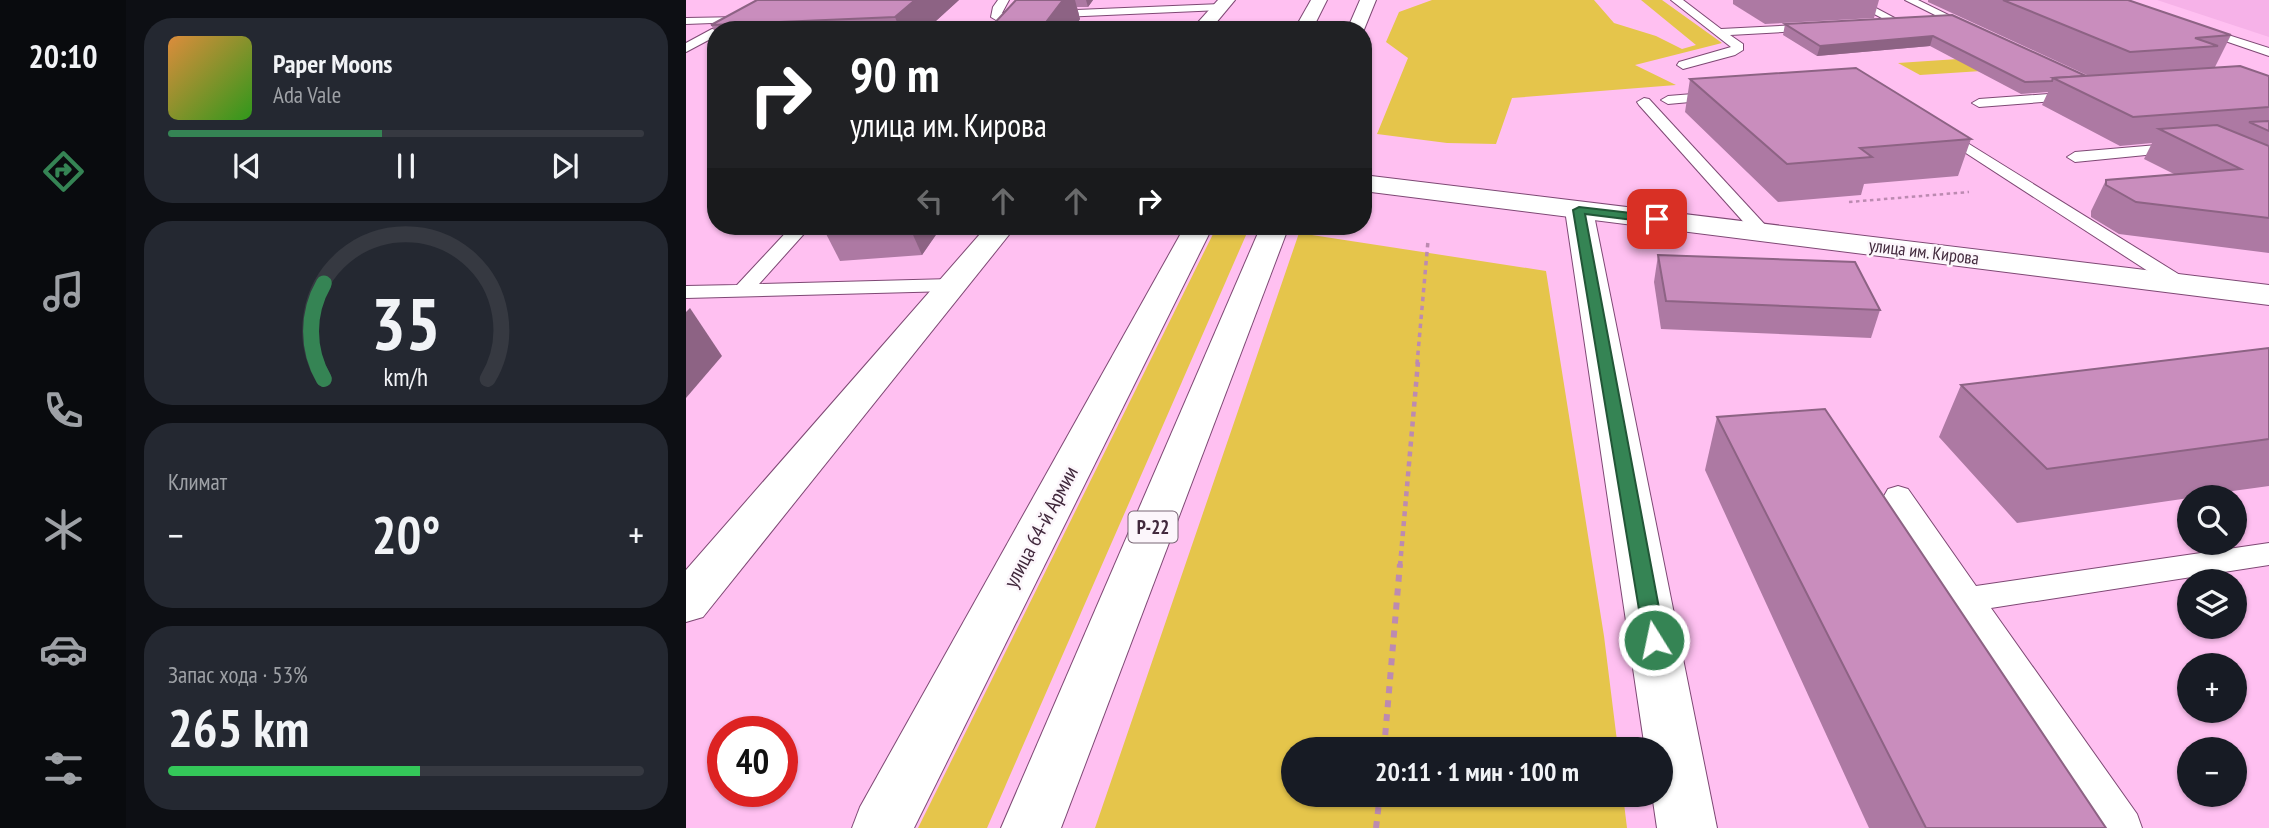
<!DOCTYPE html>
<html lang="ru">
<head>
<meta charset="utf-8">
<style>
  :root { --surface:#171b24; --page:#242831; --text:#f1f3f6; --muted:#9ea1a6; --line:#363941; --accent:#358454 }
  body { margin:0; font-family:"PT Sans Narrow",sans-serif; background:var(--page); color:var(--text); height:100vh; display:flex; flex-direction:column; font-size:26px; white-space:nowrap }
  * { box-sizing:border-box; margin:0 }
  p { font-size:23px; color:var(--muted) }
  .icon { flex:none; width:38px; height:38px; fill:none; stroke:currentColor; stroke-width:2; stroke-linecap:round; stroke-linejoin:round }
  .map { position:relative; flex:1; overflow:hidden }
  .sheet { display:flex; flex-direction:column; gap:18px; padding:18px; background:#0d0f14; width:560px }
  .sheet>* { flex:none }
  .guide { position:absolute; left:21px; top:21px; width:665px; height:214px; border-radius:28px; box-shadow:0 2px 5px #0004; background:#202124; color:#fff; overflow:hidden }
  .fabs { position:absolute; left:1491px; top:485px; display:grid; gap:14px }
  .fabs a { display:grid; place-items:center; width:70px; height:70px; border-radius:50%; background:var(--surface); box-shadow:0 2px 5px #0004; font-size:35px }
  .speed { position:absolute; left:21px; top:716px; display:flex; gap:14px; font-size:35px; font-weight:700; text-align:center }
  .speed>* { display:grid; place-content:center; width:91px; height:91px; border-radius:50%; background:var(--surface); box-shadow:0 2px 5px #0004; line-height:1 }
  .speed .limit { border:10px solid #d22; background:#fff; color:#111 }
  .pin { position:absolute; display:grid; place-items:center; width:60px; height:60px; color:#fff; margin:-30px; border-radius:14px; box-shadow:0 4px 10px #0006 }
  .me { position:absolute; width:77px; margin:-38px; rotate:350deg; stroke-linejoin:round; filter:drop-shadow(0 0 5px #0008) }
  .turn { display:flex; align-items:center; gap:24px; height:147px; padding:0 28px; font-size:32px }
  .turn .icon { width:91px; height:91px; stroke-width:2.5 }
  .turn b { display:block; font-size:49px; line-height:60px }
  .lanes { display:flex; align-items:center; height:66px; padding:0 28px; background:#0003; justify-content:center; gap:35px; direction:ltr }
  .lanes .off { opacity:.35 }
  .big { font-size:52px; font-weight:600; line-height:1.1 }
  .sheet .card { flex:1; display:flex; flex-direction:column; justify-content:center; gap:10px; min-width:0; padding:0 24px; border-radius:28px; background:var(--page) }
  .sheet .dial { align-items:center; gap:0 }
  .dial svg { height:182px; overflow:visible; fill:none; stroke:var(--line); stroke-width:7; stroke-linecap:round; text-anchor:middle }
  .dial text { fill:var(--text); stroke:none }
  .song { display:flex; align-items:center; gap:21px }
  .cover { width:84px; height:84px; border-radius:10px; background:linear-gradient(135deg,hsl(30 70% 55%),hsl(110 70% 35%)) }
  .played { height:7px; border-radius:4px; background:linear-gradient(90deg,var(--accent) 45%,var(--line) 45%) }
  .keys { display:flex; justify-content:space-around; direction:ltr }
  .heat { display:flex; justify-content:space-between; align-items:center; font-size:38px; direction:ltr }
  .charge { height:10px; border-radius:5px; background:linear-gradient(90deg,#34c759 53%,var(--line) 0) }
  .trip { position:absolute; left:595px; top:737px; width:392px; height:70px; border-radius:35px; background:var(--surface); box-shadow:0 2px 5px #0004; font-weight:600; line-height:70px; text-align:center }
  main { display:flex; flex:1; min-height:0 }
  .dock { display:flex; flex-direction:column; width:126px; justify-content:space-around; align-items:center; background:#090b0e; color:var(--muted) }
  .dock .icon { width:49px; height:49px }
  .dock .active { color:var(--accent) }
  .dock b { font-size:32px; color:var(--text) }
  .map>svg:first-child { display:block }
  .built { fill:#f6b2e8 }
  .green { fill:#e5c54b }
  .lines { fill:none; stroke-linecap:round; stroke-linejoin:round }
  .service-casing { stroke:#7e4874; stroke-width:2 }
  .minor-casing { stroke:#7e4874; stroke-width:2 }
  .tertiary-casing { stroke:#7e4874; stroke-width:2 }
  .secondary-casing { stroke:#7e4874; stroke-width:2 }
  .trunk-casing { stroke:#7e4874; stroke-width:2 }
  .path-far3 { stroke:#bc8ab1; stroke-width:2.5; stroke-dasharray:3.5 3.5; stroke-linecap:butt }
  .path-far2 { stroke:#bc8ab1; stroke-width:3.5; stroke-dasharray:4.5 4.5; stroke-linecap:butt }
  .path-far1 { stroke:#bc8ab1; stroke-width:4.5; stroke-dasharray:5 5; stroke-linecap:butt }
  .path { stroke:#bc8ab1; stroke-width:6; stroke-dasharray:7 7; stroke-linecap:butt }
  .service { fill:#fff; fill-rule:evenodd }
  .minor { fill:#fff; fill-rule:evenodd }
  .tertiary { fill:#fff; fill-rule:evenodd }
  .secondary { fill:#fff; fill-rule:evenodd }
  .trunk { fill:#fff; fill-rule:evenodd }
  .wall { fill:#ad79a3 }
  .shaded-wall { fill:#8d6384 }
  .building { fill:#c98dbd; stroke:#8d6384; stroke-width:2 }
  .route { fill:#358454; stroke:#225637; stroke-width:2 }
  .labels { text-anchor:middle; stroke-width:5; stroke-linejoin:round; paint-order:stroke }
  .far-street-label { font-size:18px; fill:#41293c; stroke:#fcf6fb }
  .shield { fill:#fcf6fb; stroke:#796675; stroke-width:2 }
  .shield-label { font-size:19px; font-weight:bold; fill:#41293c }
  .street-label { font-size:21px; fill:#41293c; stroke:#fcf6fb }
</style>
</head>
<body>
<main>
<nav class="dock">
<b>20:10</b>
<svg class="icon active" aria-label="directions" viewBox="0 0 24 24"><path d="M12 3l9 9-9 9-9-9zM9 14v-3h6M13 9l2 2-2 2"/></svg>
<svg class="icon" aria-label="music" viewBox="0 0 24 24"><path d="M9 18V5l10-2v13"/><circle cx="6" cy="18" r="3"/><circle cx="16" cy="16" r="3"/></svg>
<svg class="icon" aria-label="phone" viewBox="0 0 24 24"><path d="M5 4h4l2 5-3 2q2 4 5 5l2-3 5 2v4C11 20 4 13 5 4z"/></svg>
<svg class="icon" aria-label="climate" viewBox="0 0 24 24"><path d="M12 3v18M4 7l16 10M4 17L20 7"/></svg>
<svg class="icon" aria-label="car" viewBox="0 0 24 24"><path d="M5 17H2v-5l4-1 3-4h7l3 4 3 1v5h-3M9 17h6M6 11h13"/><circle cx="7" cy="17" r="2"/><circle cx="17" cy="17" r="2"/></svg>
<svg class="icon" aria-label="filters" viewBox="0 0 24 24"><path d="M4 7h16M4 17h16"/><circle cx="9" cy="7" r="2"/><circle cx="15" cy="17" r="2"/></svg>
</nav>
<section class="sheet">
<div class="card">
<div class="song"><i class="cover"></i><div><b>Paper Moons</b><p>Ada Vale</p></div></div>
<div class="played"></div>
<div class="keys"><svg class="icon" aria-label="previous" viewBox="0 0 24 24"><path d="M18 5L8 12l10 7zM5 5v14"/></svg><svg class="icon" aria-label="pause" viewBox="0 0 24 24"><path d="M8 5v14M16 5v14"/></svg><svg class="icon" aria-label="next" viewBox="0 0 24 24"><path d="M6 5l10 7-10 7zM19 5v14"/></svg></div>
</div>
<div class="card dial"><svg viewBox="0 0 100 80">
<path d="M14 69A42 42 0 1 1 86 69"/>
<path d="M14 69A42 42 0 0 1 14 27" stroke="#358454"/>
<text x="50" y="56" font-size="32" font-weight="700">35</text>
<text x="50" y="72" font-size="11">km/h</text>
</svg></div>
<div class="card"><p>Климат</p>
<div class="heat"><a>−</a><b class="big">20°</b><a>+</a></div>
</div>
<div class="card"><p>Запас хода · 53%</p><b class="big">265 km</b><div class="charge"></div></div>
</section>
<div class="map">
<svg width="1583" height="828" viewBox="0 0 1583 828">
  <rect width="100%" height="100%" fill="#ffc0f1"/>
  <polygon class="built" points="1471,0 1583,0 1583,37"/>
  <g class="green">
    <polygon points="746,0 908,0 928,23 970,36 996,49 1010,45 955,0 976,0 1036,43 949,65 990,85 826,98 810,144 761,143 691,134 722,58 700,42 713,12"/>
    <polygon points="1302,57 1326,69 1234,75 1212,63"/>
    <polygon points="531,226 564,226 301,828 232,828"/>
    <polygon points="613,233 860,271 918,636 932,749 607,749 607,794 937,795 941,828 409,828"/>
  </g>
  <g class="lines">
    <g class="service-casing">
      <g id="service">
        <polygon points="312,0 323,0 316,13 535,4 540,7 535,10 310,20 305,17 307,7"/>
        <polygon points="985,0 997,0 1035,29 1131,24 1137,27 1131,30 1044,35 1057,44 1057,50 1049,55 997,69 991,65 993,62 1045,47"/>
        <polygon points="1162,0 1175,0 1216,22 1207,24"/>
        <polygon points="1219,0 1232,0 1291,29 1281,31"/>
        <polygon points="56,17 56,21 52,22 0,24 0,18"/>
        <polygon points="1514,26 1583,48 1583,56 1510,31 1508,29"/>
        <polygon points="26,29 35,30 30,30 30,36 0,52 0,43"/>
        <polygon points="1032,92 1037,93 1037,99 982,104 975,100 982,96"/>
        <polygon points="1390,92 1395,93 1395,99 1293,107 1286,103 1293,99"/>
        <polygon points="958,98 963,99 1082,228 1085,232 1082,236 1070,236 953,105 951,102"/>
        <polygon points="1254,126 1502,280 1505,284 1502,288 1488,288 1249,133 1247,130 1249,127"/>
        <polygon points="1495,143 1503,148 1500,151 1389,162 1381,157 1389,152"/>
        <polygon points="106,226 125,226 73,284 265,279 272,281 275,285 272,289 265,291 0,298 0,286 51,285"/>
        <polygon points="1212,486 1222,489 1290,586 1583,543 1583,565 1305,608 1451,814 1456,828 1414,828 1202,503 1198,496 1202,489"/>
      </g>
    </g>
    <g class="minor-casing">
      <g id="minor">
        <polygon points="532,0 549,0 524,30 505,30"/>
        <polygon points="301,226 330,226 17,617 0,622 0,570"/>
      </g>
    </g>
    <g class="tertiary-casing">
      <polygon id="tertiary" points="893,202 903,204 907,210 1031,828 971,828 966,794 975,794 975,749 959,749 879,210 883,204"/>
    </g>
    <g class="secondary-casing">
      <polygon id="secondary" points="677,175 1583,285 1583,305 677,191"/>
    </g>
    <g class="trunk-casing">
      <g id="trunk">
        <polygon points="625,0 641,0 626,30 608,30"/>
        <polygon points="674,0 690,0 677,32 677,30 661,30"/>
        <polygon points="499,226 527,226 228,828 166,828 174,807"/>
        <polygon points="575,226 603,226 375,828 315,828"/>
      </g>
    </g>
    <polyline class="path-far3" points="1163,202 1283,192"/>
    <polyline class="path-far2" points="731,364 742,241"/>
    <polyline class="path-far1" points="714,566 732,362"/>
    <g class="path">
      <polyline points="698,749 714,564"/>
      <polyline points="690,828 694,794"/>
    </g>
    <use href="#service" class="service"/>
    <use href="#minor" class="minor"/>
    <use href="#tertiary" class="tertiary"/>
    <use href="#secondary" class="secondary"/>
    <use href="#trunk" class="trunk"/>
  </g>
  <g class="wall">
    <polygon points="273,0 240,30 30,30 30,34 25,25"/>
    <polygon points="330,0 407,0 402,7 391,7 394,19 387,30 302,30"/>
    <polygon points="1047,0 1193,0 1188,18 1079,24 1047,4"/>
    <polygon points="1242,0 1442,0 1545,35 1529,67 1583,76 1583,253 1433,234 1405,217 1405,211 1420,180 1488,174 1458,159 1466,143 1434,146 1356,105 1362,92 1335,94 1244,46 1131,56 1097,35 1099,24 1266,15 1400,76 1403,76 1242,2"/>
    <polygon points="1004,79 1285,139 1272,176 1178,184 1175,195 1092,202 999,112"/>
    <polygon points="136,226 256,226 236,255 154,261"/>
    <polygon points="972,255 1194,310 1185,338 975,329 968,282"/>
    <polygon points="1583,348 1583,486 1503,497 1503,498 1331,523 1253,437 1275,385"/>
    <polygon points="1031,417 1420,828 1183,828 1019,470"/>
  </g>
  <g class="shaded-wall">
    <polygon points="229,0 273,0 240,30 214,30 209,17"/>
    <polygon points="377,0 389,0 394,19 387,30 354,30"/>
    <polygon points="400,0 407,0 402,7"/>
    <polygon points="1247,36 1244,46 1131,56 1134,46"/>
    <polygon points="223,226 256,226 236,255"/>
    <polygon points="4,308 36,356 0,398 0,312"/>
  </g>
  <g class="building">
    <polygon points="71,0 229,0 209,17 25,25"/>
    <polygon points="330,0 377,0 354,30 302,30"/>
    <polygon points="1317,0 1442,0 1545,35 1509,38 1532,46 1444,52"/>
    <polygon points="1266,15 1400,76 1367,78 1366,81 1339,82 1247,36 1134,46 1099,24"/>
    <polygon points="1554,66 1583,76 1583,107 1447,117 1367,78"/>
    <polygon points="1170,68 1285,139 1174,148 1186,157 1101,164 1004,79"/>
    <polygon points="1583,121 1583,131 1563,122"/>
    <polygon points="1531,125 1583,146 1583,218 1450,202 1420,185 1420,180 1555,169 1473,129"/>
    <polygon points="972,255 1169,262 1194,310 980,301"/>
    <polygon points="1583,348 1583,439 1361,469 1275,385"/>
    <polygon points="1139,409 1420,828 1240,828 1031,417"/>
  </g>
  <polygon class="route" points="893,207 971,216 977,219 971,223 899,214 979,640 976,647 968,649 961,647 958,640 887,210"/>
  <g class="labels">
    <g class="far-street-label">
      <text transform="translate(1238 252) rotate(7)" y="6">улица им. Кирова</text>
    </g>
    <rect class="shield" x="442.5" y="511.5" width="49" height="31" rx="5"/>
    <g class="shield-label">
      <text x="467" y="534">Р-22</text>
    </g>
    <g class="street-label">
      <text transform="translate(355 527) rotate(-62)" y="7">улица 64-й Армии</text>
    </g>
  </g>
</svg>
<div class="fabs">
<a><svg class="icon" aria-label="search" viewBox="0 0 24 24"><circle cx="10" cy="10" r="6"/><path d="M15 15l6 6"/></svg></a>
<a><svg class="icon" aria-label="layers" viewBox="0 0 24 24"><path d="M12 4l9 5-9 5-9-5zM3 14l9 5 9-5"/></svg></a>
<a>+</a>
<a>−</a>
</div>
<div class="speed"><div class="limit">40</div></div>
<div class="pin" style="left:971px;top:219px;background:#d93025"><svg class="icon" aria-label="arrive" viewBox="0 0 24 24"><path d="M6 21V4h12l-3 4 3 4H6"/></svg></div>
<svg class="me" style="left:968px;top:640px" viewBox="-20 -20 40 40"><circle r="17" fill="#358454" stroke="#fff" stroke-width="3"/><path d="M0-11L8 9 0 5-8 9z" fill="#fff"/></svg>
<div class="trip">20:11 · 1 мин · 100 m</div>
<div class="guide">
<div class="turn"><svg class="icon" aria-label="right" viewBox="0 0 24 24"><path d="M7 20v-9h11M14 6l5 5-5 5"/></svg><div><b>90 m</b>улица им. Кирова</div></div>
<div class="lanes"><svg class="icon off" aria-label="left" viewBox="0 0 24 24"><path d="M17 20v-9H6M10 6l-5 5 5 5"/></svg><svg class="icon off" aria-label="ahead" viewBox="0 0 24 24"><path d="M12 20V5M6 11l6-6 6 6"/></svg><svg class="icon off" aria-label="ahead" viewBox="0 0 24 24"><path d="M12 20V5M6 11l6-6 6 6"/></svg><svg class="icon" aria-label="right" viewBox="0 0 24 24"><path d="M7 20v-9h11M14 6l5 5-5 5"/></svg></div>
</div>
</div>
</main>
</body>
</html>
